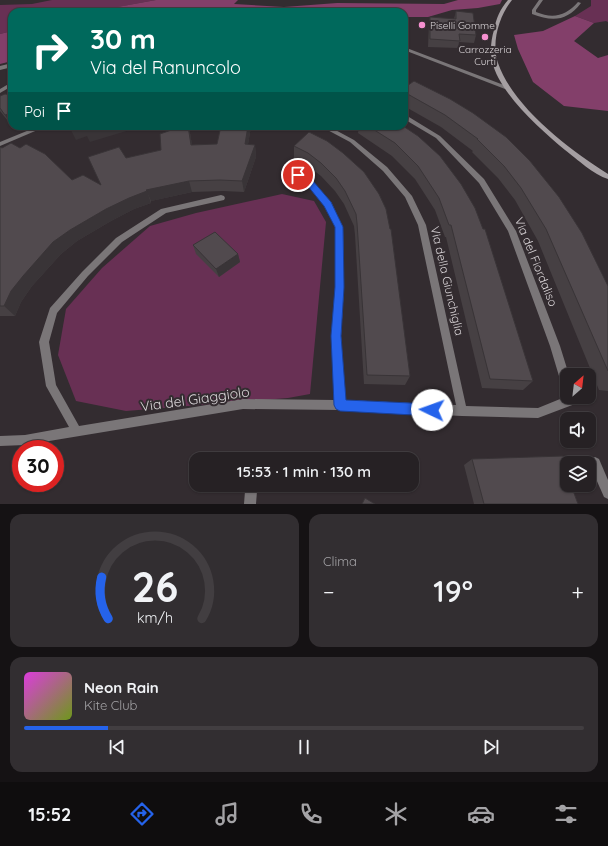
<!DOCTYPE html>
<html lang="it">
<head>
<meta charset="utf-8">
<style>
  :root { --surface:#262124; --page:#322e31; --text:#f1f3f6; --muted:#a4a3a6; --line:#423e41; --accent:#2563eb }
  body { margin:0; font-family:Quicksand,sans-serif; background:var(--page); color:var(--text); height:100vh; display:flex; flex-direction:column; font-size:15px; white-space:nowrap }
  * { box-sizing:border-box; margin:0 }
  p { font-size:13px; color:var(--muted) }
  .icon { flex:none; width:22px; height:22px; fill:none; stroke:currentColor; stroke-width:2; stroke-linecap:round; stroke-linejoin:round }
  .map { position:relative; height:504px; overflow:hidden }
  .panel { display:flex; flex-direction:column; gap:10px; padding:10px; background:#151214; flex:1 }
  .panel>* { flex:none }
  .guide { position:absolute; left:8px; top:8px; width:400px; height:122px; border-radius:12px; box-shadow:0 1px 3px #0004,0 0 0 1px var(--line); background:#00695c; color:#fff; overflow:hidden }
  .needle { width:26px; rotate:28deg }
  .tools { position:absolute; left:560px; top:368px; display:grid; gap:8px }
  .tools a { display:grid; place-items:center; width:36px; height:36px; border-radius:8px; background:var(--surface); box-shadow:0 1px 3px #0004,0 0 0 1px var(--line); font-size:20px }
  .speed { position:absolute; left:12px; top:440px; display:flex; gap:8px; font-size:20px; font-weight:700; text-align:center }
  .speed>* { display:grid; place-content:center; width:52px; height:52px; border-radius:50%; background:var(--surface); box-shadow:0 1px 3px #0004,0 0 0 1px var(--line); line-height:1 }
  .speed .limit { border:6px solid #d22; background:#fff; color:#111 }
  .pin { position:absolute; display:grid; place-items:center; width:34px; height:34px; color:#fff; margin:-17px; border:2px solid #fff; border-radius:50%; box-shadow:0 1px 4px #0007 }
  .me { position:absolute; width:44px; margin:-22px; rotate:273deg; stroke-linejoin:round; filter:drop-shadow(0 0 3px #0008) }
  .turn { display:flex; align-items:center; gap:14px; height:84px; padding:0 16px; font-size:18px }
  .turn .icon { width:52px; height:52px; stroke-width:2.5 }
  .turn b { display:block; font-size:28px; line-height:34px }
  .then { display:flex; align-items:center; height:38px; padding:0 16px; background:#0003; gap:8px; font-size:15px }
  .big { font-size:30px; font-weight:600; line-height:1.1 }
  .panel .widget { flex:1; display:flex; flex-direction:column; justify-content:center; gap:6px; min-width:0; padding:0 14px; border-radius:12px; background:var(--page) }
  .panel .dial { align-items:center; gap:0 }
  .dial svg { height:104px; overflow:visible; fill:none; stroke:var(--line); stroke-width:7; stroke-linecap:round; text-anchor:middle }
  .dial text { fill:var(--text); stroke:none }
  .song { display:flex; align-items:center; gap:12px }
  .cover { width:48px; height:48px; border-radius:6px; background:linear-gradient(135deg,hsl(300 70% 55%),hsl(80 70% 35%)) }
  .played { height:4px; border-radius:2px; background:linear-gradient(90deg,var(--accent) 15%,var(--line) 15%) }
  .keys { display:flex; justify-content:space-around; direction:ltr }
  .heat { display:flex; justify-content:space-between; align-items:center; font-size:22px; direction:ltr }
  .panel .tiles { flex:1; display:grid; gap:10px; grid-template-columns:1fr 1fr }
  .widget:last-child { grid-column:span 2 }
  .trip { position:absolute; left:189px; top:452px; width:230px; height:40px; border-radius:12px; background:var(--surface); box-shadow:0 1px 3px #0004,0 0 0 1px var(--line); font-weight:600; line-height:40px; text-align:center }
  .tabs { display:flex; height:64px; justify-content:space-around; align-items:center; background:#0f0d0e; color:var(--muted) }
  .tabs .icon { width:28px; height:28px }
  .tabs .current { color:var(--accent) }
  .tabs b { font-size:18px; color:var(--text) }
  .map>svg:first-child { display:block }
  .green { fill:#683054 }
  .forest { fill:#833f6a }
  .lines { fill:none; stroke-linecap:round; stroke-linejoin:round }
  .street { fill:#7a7678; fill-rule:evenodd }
  .secondary { fill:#a59fa2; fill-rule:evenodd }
  .wall { fill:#464043; fill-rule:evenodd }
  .shaded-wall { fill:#393437 }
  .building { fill:#514a4e; stroke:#393437 }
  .route { fill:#2563eb; stroke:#184099 }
  .poi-dot { fill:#f690d0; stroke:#332c30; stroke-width:1.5 }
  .labels { text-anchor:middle; stroke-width:4; stroke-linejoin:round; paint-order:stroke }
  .far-poi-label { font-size:10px; fill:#dad5d8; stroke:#332c30; text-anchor:start }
  .street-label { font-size:12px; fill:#dad5d8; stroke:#332c30 }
  .near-street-label { font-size:14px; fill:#dad5d8; stroke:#332c30 }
</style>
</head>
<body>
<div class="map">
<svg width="608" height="504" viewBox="0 0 608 504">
  <rect width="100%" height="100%" fill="#332c30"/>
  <g class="green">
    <polygon points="52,0 156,0 91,12 12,12 12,31 0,34 0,5 32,4"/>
    <polygon points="591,0 608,0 608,22 606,21 594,23 575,16 591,6"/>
    <polygon points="282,194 314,201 326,222 310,394 288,398 126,411 76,401 58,355 66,309 102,268 150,226 196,213"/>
  </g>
  <g class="forest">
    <polygon points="156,0 238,0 234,4 284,7 337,3 444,4 458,0 502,0 500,4 478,8 452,10 428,17 404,17 404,12 90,12"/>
    <polygon points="575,16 594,23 574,41 598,58 608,55 608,111 564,106 533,82 518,49 514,35 543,31"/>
    <polygon points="12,31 12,61 0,64 0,34"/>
  </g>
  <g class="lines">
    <g class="street">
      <path d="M539,0H543L536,10V12C553,19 566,16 578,2L581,3C567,21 553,22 532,14V10Z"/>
      <polygon points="404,47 509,87 510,88 505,89 404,50"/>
      <polygon points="12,63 12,67 0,70 0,66"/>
      <polygon points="12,82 12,86 0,93 0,89"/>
      <polygon points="404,114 440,136 484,179 516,231 560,346 569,375 567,375 567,391 563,389 562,386 550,346 508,231 479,183 436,138 404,119"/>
      <polygon points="39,126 47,126 0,146 0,142"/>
      <polygon points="320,126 328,126 354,140 387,167 412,196 426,225 466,406 538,408 565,397 567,393 567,397 575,397 576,400 575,404 538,418 462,416 340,410 243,409 25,445 0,446 0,436 25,435 69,427 46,386 39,342 50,308 82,272 116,238 161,209 221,195 224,196 225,198 224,200 166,213 122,242 88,276 57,313 49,342 56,385 79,426 243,399 335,400 331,336 336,287 335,227 325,205 308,185 284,168 284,164 286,164 312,181 331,202 343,227 344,287 341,336 345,400 456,405 418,225 405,197 383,171 350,142"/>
      <polygon points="595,457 599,459 608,480 608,499 604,497 589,463 591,459"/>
      <polygon points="251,485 255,487 257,491 256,504 244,504 245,491 247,487"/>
    </g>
    <path class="secondary" d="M508,0H512C499,16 491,43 498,63C513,107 570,150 608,174V179C594,175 577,159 565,150C540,129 499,93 492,61C490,50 491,40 494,30C496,19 500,9 508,0Z"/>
  </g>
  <g class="wall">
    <polygon points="456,11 476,35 474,43 459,42 458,48 428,47 429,24 430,17 454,19"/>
    <polygon points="404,92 450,99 608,286 608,391 599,390 538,241 515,200 498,178 472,152 473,151 441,127 404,106"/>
    <polygon points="12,95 12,126 0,111 0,96"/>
    <path d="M173,126H272V128L251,127L248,144L255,145L256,157L244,192L223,191L192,192L151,201V203L134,209L111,221L77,241L61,254L32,286L21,302L15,316H0V147L72,180L101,185L126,158L161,150L174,129ZM189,127L221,128L217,144L192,145Z"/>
    <polygon points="344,126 354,126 351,129"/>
    <polygon points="359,126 403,126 533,381 523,390 482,388 446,237 445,237 435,210 415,179 392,156 358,133"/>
    <polygon points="294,146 343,153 410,376 405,385 364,384 355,235 354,226 344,204 335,191 321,176 307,165 294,159"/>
    <polygon points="193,245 238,254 240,262 219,277 196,254"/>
    <polygon points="472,459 567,485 572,485 571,486 578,504 474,504 464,465"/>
  </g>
  <g class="shaded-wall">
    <polygon points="12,113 12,126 5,115"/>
    <polygon points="77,126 143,126 90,142 87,136 76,140 70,128"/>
    <polygon points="188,126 189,126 189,127 194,157 191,145"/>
    <polygon points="248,126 251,126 251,127 246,156 245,144"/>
    <polygon points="255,145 256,157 244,192 242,181"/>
    <polygon points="189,181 192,192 151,201 146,190"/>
    <polygon points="147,191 151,203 134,209 111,221 77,241 61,254 32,286 21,302 15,316 4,306 11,291 23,276 53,242 70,230 106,209 129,198"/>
    <polygon points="238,254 240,262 219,277 216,269"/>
  </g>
  <g class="building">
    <polygon points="456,11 473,13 476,35 459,34 460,41 430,39 430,17 456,19"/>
    <polygon points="414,81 450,99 473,113 506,137 530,161 559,197 582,233 608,286 608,371 546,229 521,188 504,166 477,139 478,139 445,115 404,92 404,88"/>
    <polygon points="5,94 12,95 12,113 5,115 0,108 0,96"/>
    <polygon points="69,126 77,126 70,128"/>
    <polygon points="82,126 99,126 84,130"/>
    <polygon points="173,126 188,126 191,145 217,144 221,126 248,126 245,144 255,145 242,181 220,180 189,181 146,190 147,191 129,198 106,209 70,230 53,242 23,276 11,291 4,306 0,306 0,147 2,148 11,143 20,148 26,144 45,154 72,180 83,175 101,185 88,157 119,147 126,158 161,150 160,134 174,129"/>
    <polygon points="368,126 403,126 418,136 440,156 461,184 475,208 483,229 485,229 533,381 490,379 451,225 449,225 439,198 418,166 395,143"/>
    <polygon points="309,132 327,141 343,153 364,172 379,194 386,209 390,229 391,229 410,376 367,375 357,223 356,214 345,191 336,178 321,163 308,153 294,146"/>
    <polygon points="215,232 238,254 216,269 193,245"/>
    <polygon points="563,456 567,467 567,485 571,485 578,504 484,504 472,459"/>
    <polygon points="365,498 375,504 362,504"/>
  </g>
  <polygon class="route" points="298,172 313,181 331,202 343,227 344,287 341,336 346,400 432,404 436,406 438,410 436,414 432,416 340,411 336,409 334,405 331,336 335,287 335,227 324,206 307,185 295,177 294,175"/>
  <g class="poi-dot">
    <circle cx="422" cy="25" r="4"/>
    <circle cx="485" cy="37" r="4"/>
  </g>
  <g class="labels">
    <g class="far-poi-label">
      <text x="430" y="29">Piselli Gomme</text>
      <text x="485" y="53" text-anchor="middle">Carrozzeria<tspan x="485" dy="12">Curti</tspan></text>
    </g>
    <g class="street-label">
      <text transform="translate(536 262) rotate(68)" y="4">Via del Fiordaliso</text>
      <text transform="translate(447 281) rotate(77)" y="4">Via della Giunchiglia</text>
    </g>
    <g class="near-street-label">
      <text transform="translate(195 399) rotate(-8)" y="5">Via del Giaggiolo</text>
    </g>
  </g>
</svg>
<div class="tools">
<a><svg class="needle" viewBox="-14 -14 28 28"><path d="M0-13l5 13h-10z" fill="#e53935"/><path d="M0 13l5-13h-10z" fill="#a4a3a6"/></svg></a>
<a><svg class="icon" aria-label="sound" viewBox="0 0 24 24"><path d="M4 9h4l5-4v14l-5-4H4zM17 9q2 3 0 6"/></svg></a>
<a><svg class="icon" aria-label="layers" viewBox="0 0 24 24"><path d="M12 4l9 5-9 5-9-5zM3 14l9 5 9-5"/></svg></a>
</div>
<div class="speed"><div class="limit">30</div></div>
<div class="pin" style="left:298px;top:175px;background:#d93025"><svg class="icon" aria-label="arrive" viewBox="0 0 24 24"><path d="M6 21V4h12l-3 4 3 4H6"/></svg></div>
<svg class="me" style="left:432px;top:410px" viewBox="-20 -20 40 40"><circle r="19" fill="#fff"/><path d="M0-13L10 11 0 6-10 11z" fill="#2563eb"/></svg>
<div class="trip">15:53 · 1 min · 130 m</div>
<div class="guide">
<div class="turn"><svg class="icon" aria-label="right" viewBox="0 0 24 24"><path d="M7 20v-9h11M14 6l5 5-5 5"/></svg><div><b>30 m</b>Via del Ranuncolo</div></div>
<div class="then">Poi<svg class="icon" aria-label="arrive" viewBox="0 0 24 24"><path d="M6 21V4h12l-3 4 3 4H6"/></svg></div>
</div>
</div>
<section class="panel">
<div class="tiles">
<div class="widget dial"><svg viewBox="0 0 100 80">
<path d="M14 69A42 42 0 1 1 86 69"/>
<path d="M14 69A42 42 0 0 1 9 37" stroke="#2563eb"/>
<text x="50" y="56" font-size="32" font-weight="700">26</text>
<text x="50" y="72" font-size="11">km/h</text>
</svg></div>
<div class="widget"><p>Clima</p>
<div class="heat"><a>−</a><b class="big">19°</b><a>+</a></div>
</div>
<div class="widget">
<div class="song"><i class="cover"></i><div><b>Neon Rain</b><p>Kite Club</p></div></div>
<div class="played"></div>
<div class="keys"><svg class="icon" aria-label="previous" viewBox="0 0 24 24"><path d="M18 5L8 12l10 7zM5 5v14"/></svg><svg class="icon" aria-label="pause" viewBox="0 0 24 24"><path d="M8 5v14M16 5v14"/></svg><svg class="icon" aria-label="next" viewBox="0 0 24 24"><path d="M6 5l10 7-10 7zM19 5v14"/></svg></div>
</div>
</div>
</section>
<nav class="tabs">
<b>15:52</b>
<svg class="icon current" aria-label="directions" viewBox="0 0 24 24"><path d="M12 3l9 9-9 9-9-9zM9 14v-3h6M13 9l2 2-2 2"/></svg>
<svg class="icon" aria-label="music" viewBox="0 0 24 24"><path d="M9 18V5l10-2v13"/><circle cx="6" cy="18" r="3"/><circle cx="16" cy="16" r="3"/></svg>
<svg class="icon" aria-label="phone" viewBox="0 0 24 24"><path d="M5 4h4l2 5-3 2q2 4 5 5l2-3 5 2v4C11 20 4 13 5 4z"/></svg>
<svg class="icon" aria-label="climate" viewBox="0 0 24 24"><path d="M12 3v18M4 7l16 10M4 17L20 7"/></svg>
<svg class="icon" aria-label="car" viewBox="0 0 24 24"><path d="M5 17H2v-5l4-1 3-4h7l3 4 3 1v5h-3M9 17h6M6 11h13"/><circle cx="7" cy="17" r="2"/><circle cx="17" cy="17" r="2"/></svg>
<svg class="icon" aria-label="filters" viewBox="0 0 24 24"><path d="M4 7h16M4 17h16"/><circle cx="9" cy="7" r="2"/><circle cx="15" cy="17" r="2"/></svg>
</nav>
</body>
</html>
